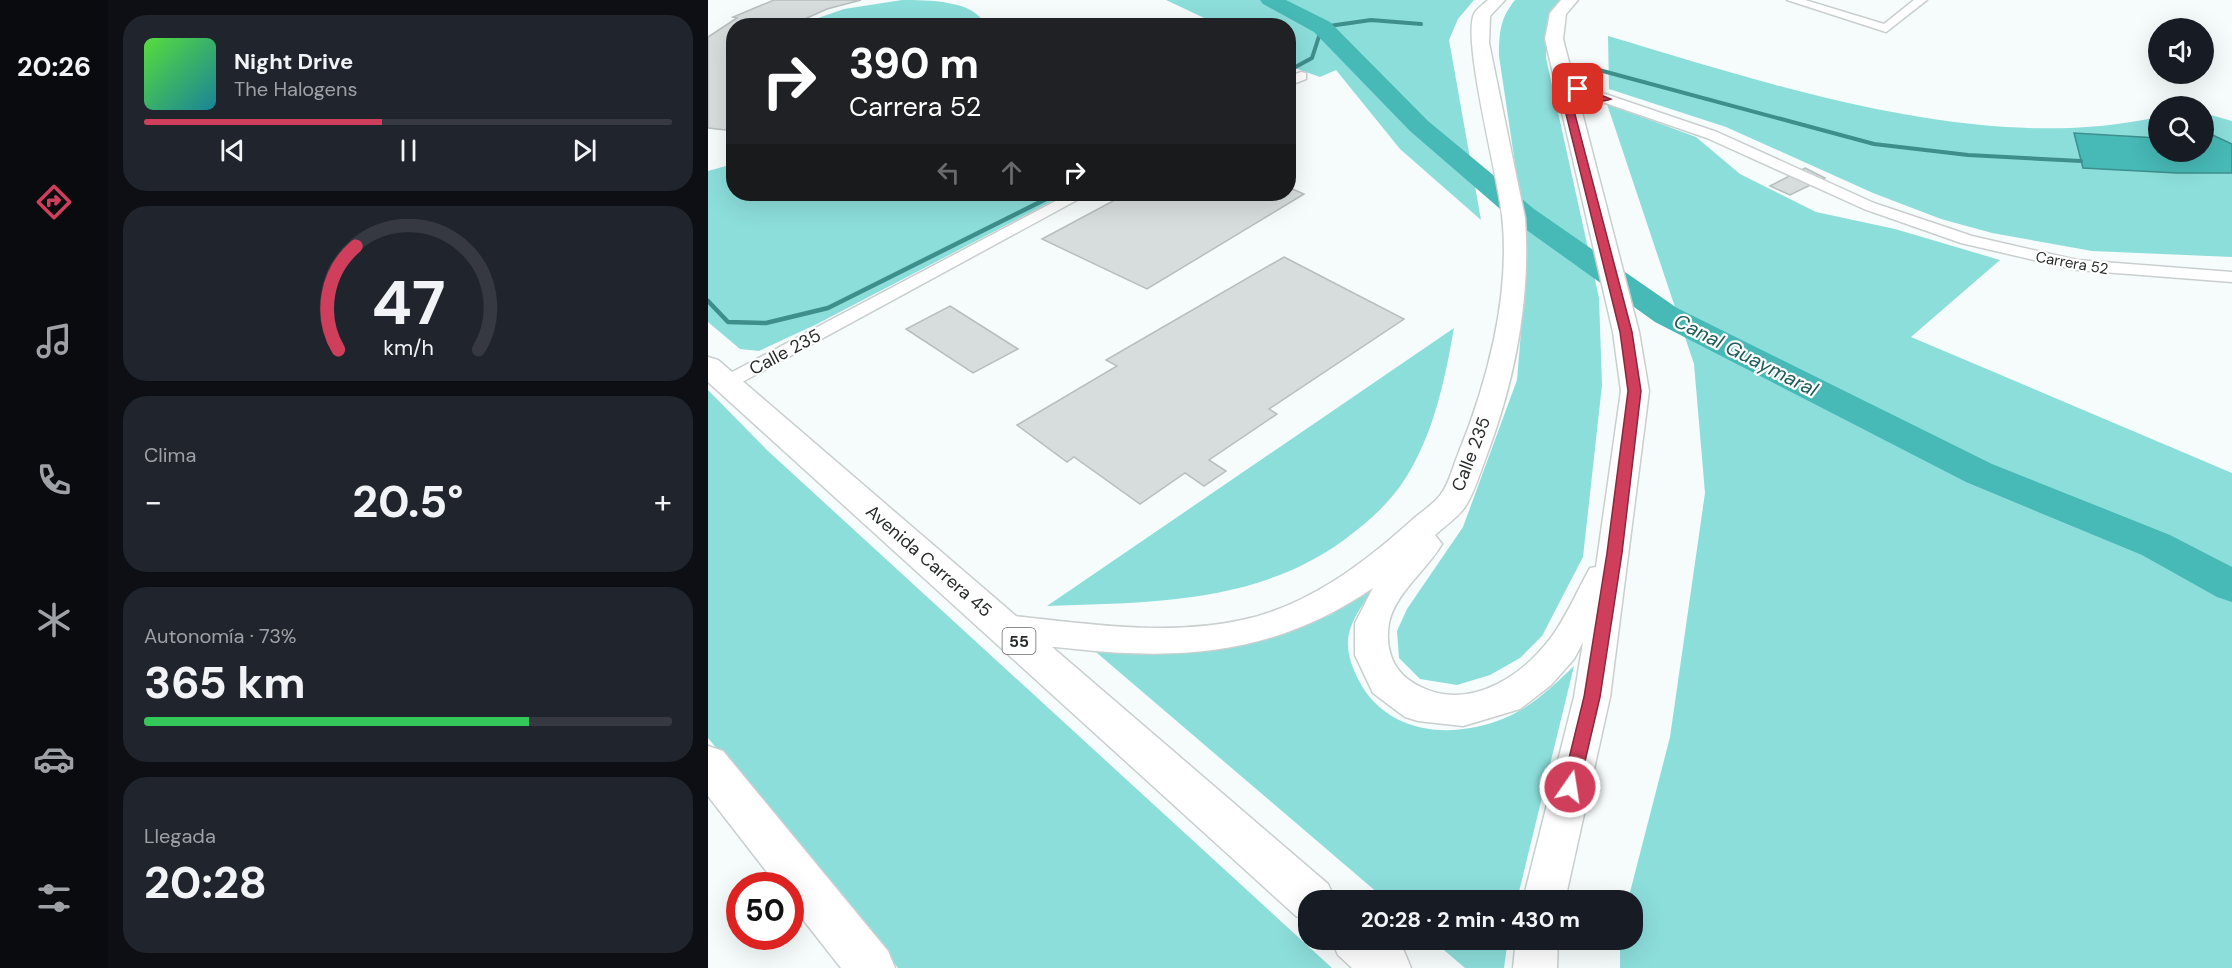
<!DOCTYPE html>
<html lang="es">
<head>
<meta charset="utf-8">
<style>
  :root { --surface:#171b24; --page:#20242c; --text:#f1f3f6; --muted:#9ea1a6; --line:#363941; --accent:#cf3f5c }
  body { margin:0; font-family:"DM Sans",sans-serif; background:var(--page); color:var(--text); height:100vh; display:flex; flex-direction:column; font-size:22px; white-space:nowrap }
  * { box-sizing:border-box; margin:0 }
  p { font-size:20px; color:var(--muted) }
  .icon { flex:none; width:33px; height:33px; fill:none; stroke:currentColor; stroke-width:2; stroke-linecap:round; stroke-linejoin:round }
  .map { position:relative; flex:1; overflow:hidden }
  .side { display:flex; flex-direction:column; gap:15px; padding:15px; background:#0d0f14; width:600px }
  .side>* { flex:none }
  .hud { position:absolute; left:18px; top:18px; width:570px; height:183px; border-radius:24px; box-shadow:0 6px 24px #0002; background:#202124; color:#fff; overflow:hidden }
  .controls { position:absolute; left:1440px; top:18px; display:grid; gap:12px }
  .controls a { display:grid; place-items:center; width:66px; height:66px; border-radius:50%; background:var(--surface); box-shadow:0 6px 24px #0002; font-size:30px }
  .speed { position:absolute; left:18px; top:872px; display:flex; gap:12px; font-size:30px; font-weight:700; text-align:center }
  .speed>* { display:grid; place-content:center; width:78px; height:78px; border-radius:50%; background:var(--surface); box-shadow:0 6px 24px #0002; line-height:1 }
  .speed .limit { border:9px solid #d22; background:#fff; color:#111 }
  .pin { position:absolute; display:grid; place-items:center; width:51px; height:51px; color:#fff; margin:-26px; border-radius:12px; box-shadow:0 3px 9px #0006 }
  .me { position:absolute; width:66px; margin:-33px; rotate:13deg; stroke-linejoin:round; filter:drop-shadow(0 0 4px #0008) }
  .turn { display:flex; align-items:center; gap:21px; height:126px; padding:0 24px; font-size:27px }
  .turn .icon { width:78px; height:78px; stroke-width:2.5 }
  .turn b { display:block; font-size:42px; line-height:51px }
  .lanes { display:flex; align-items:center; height:57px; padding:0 24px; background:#0003; justify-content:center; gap:30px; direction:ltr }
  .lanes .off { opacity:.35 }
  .big { font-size:45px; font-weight:700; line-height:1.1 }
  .side .card { flex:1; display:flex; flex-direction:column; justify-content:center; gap:9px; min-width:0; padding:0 21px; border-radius:24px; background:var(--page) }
  .side .dial { align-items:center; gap:0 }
  .dial svg { height:156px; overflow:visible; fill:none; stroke:var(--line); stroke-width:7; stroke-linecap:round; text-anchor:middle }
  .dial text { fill:var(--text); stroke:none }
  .song { display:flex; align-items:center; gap:18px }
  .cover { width:72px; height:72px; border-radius:9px; background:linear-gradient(135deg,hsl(110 70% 55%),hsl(190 70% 35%)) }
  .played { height:6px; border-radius:3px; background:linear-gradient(90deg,var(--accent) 45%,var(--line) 45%) }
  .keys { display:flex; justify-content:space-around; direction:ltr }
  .heat { display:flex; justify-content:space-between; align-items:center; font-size:33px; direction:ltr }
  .charge { height:9px; border-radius:4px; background:linear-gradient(90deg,#34c759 73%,var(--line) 0) }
  .trip { position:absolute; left:590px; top:890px; width:345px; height:60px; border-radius:24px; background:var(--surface); box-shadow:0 6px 24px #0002; font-weight:700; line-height:60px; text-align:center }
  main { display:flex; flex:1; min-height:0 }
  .menu { display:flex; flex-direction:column; width:108px; justify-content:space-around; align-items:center; background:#090b0e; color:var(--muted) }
  .menu .icon { width:42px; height:42px }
  .menu .selected { color:var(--accent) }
  .menu b { font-size:27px; color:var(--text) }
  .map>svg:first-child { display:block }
  .green { fill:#8cdedb }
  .water { fill:#47b9b6; stroke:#3e8e8c; stroke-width:1.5 }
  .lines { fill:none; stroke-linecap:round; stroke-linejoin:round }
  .stream-far1 { stroke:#3e8e8c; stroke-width:4 }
  .stream { stroke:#3e8e8c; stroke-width:4.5 }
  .river { fill:#47b9b6; fill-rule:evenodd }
  .building { fill:#d7dddd; stroke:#b8bdbd; stroke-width:1.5 }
  .street-casing { stroke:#c9cfce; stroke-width:3 }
  .secondary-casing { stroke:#c9cfce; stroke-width:3 }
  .highway-casing { stroke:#c9cfce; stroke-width:3 }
  .street { fill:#fff; fill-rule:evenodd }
  .secondary { fill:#fff; fill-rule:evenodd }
  .highway { fill:#fff; fill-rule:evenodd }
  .route { fill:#cf3f5c; stroke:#87293c; stroke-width:1.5 }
  .labels { text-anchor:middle; stroke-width:4.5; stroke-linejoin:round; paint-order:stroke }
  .far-street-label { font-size:15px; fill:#282a2a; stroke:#fff }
  .shield { fill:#fff; stroke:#686a6a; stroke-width:1.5 }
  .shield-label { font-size:16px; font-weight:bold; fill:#282a2a }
  .street-label { font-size:18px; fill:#282a2a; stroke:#fff }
  .water-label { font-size:20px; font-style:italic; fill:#1d5c5a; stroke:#fff }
</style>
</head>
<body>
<main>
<nav class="menu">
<b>20:26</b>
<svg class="icon selected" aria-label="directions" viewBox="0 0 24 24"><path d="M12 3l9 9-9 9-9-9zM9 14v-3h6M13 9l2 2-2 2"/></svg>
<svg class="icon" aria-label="music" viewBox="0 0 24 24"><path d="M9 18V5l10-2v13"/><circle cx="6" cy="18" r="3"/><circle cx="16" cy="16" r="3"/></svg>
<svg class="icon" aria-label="phone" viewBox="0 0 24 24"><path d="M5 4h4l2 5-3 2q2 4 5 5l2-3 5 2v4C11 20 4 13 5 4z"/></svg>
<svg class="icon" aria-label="climate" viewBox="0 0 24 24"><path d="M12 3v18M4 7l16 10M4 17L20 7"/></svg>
<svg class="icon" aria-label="car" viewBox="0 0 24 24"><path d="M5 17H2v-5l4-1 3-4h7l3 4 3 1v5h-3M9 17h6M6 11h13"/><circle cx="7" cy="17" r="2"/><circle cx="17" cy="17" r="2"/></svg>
<svg class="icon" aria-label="filters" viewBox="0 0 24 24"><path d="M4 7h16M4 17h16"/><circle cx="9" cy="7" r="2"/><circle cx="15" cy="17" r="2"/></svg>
</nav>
<section class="side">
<div class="card">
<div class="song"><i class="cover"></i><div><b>Night Drive</b><p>The Halogens</p></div></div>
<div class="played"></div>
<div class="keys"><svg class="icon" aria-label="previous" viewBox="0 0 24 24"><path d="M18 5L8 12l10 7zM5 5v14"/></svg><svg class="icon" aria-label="pause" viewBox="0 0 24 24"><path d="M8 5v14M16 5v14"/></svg><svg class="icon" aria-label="next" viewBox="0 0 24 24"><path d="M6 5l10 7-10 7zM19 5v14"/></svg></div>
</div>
<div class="card dial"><svg viewBox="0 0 100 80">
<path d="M14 69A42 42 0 1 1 86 69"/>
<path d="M14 69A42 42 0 0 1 23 16" stroke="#cf3f5c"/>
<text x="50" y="56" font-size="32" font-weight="700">47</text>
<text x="50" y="72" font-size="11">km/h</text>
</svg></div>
<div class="card"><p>Clima</p>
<div class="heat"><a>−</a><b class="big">20.5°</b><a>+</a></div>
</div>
<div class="card"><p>Autonomía · 73%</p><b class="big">365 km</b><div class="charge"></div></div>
<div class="card"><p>Llegada</p><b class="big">20:28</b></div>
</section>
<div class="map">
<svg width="1524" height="968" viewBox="0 0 1524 968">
  <rect width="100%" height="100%" fill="#f6fcfb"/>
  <g class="green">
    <path d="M194,0C219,0 267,0 277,25H90L136,9Z"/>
    <polygon points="458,0 766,0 750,19 741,40 773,220 692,149 628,70 612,77 581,66 580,26 511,25"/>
    <path d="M807,0H856L840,15L838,58L891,298L894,385L875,557L834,636L812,658L782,675L749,685L712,679L691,658L689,631L699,609L755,527L809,380L817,284L816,224L791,56C791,33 792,18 807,0Z"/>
    <path d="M900,36C1069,86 1274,156 1450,117V138L1367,133L1375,168L1469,173H1524V257L1384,251L1284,233L1233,219L1165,193L1018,127L901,89Z"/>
    <polygon points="899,104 988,137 1032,174 1108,212 1187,229 1292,260 1203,337 1524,473 1524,968 912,968 912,939 924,939 924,900 920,900 962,737 997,493 986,364"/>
    <polygon points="1496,113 1524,121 1524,144 1496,131"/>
    <polygon points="25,164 26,194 358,194 109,324 51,351 32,349 0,322 0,171"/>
    <path d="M746,328C737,379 726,434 697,479C681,504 660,522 636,540C548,604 443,602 339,606Z"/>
    <polygon points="0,390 60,451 624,968 190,968 0,738"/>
    <path d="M669,584C658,601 639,622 640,645C640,656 645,669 650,679C678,735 744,740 797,718C825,706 845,686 866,666L809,900H678L382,647L483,652L531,646L575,635L624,614Z"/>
    <polygon points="723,939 800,939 796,968 757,968"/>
  </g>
  <polygon class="water" points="1496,131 1524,144 1524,173 1469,173 1375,168 1366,133 1450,138 1450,152 1496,152"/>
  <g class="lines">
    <g class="stream-far1">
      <polyline points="891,70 1166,144 1260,155 1373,161"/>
      <polyline points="580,71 604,58 614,27 663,20 713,24"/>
    </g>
    <polyline class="stream" points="0,301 20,322 58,323 120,308 348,194"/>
    <polygon class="river" points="552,0 578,0 622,22 720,121 826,209 969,308 1284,464 1462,535 1524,567 1524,602 1509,597 1434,555 1258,482 947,322 806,221 702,131 606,32 555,4"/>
  </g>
  <g class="building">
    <polygon points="66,0 153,0 119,9 81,26 26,26 26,131 0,128 0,37 29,18 25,17"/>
    <polygon points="1097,168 1117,178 1082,195 1062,186"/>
    <polygon points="580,187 596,194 439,289 334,239 418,194 580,194"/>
    <polygon points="576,257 696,319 561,409 569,414 501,460 518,471 496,486 477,473 432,504 366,457 359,462 309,425 409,366 398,360"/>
    <polygon points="242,306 310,349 265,373 198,329"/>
  </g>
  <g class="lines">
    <g class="street-casing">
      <g id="street">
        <polygon points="1079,0 1097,0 1176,24 1206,0 1219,0 1178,32"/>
        <polygon points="593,72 598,73 598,79 580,86 580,77"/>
        <polygon points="856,80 1009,132 1166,203 1264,236 1369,260 1524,272 1524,282 1369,270 1253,243 1156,209 999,138 851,87 849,84"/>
        <polygon points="361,194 380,194 25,387 18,389 8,383 11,379"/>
      </g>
    </g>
    <g class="secondary-casing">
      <g id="secondary">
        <path d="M780,0H797L782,16L781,43L817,218C823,300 806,384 777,460C771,476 766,493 757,507C749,518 737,526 727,535L734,544C719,570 687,593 681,623C677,645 683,667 701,680C751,715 808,683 842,639C858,618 869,591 882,568L888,567L913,391L905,332L837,39L842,13L853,0H870L858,14L855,39L931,332L941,391L902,697L857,900H815L866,697L875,642L866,659L843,685L812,709L755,726L710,721L697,717L665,693L647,655V623L665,588C569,653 480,661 367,649C340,646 311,646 285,637L280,628L285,619L297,615C375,623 457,637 534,620C600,606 655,564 704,520C713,512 726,504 733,494C741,484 744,469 749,457C779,384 803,295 794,215C790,176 754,41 766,14C768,9 776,4 780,0Z"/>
        <polygon points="808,939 850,939 849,968 805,968"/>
      </g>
    </g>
    <g class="highway-casing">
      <g id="highway">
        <polygon points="0,357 10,360 620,884 627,900 600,900 600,921 588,916 0,382"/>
        <polygon points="0,746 15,751 180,951 187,968 133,968 82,903 82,885 69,885 0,796"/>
        <polygon points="623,939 682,939 696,951 703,968 644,968 630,955"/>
      </g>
    </g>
    <use href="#street" class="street"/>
    <use href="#secondary" class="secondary"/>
    <use href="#highway" class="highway"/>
  </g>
  <path class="route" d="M870,86L903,99C893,104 877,99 864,103L924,332L933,391L914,553L892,697L871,787L869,793L862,795L856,793L854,787L876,697L899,553L920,391L912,332L855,102L876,94L867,91Z"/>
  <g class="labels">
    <g class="far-street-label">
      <text transform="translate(1364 263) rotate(10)" y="5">Carrera 52</text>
    </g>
    <rect class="shield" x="294.5" y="628" width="33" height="26" rx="4.5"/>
    <g class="shield-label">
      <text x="311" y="647">55</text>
    </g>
    <g class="street-label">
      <text transform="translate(77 352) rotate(-28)" y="6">Calle 235</text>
      <text transform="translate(763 454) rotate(-69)" y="6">Calle 235</text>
      <text transform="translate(221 561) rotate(41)" y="6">Avenida Carrera 45</text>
    </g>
    <g class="water-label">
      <text transform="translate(1038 355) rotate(27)" y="7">Canal Guaymaral</text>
    </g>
  </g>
</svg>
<div class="controls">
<a><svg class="icon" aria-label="sound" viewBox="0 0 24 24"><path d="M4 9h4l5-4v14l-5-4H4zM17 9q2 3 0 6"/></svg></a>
<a><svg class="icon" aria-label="search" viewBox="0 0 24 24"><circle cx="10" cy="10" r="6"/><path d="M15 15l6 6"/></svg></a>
</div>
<div class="speed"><div class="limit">50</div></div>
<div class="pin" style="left:870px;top:89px;background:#d93025"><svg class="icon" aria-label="arrive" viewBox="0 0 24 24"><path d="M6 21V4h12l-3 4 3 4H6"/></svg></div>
<svg class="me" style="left:862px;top:787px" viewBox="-20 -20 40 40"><circle r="17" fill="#cf3f5c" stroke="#fff" stroke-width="3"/><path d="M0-11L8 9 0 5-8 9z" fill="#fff"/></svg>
<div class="trip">20:28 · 2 min · 430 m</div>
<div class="hud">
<div class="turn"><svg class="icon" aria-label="right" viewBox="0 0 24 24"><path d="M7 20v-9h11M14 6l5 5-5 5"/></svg><div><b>390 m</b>Carrera 52</div></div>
<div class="lanes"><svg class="icon off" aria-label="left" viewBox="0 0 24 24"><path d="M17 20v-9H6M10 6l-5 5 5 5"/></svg><svg class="icon off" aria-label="ahead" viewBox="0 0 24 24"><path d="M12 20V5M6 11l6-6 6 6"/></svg><svg class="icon" aria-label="right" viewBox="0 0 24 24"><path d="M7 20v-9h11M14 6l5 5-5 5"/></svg></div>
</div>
</div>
</main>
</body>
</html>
